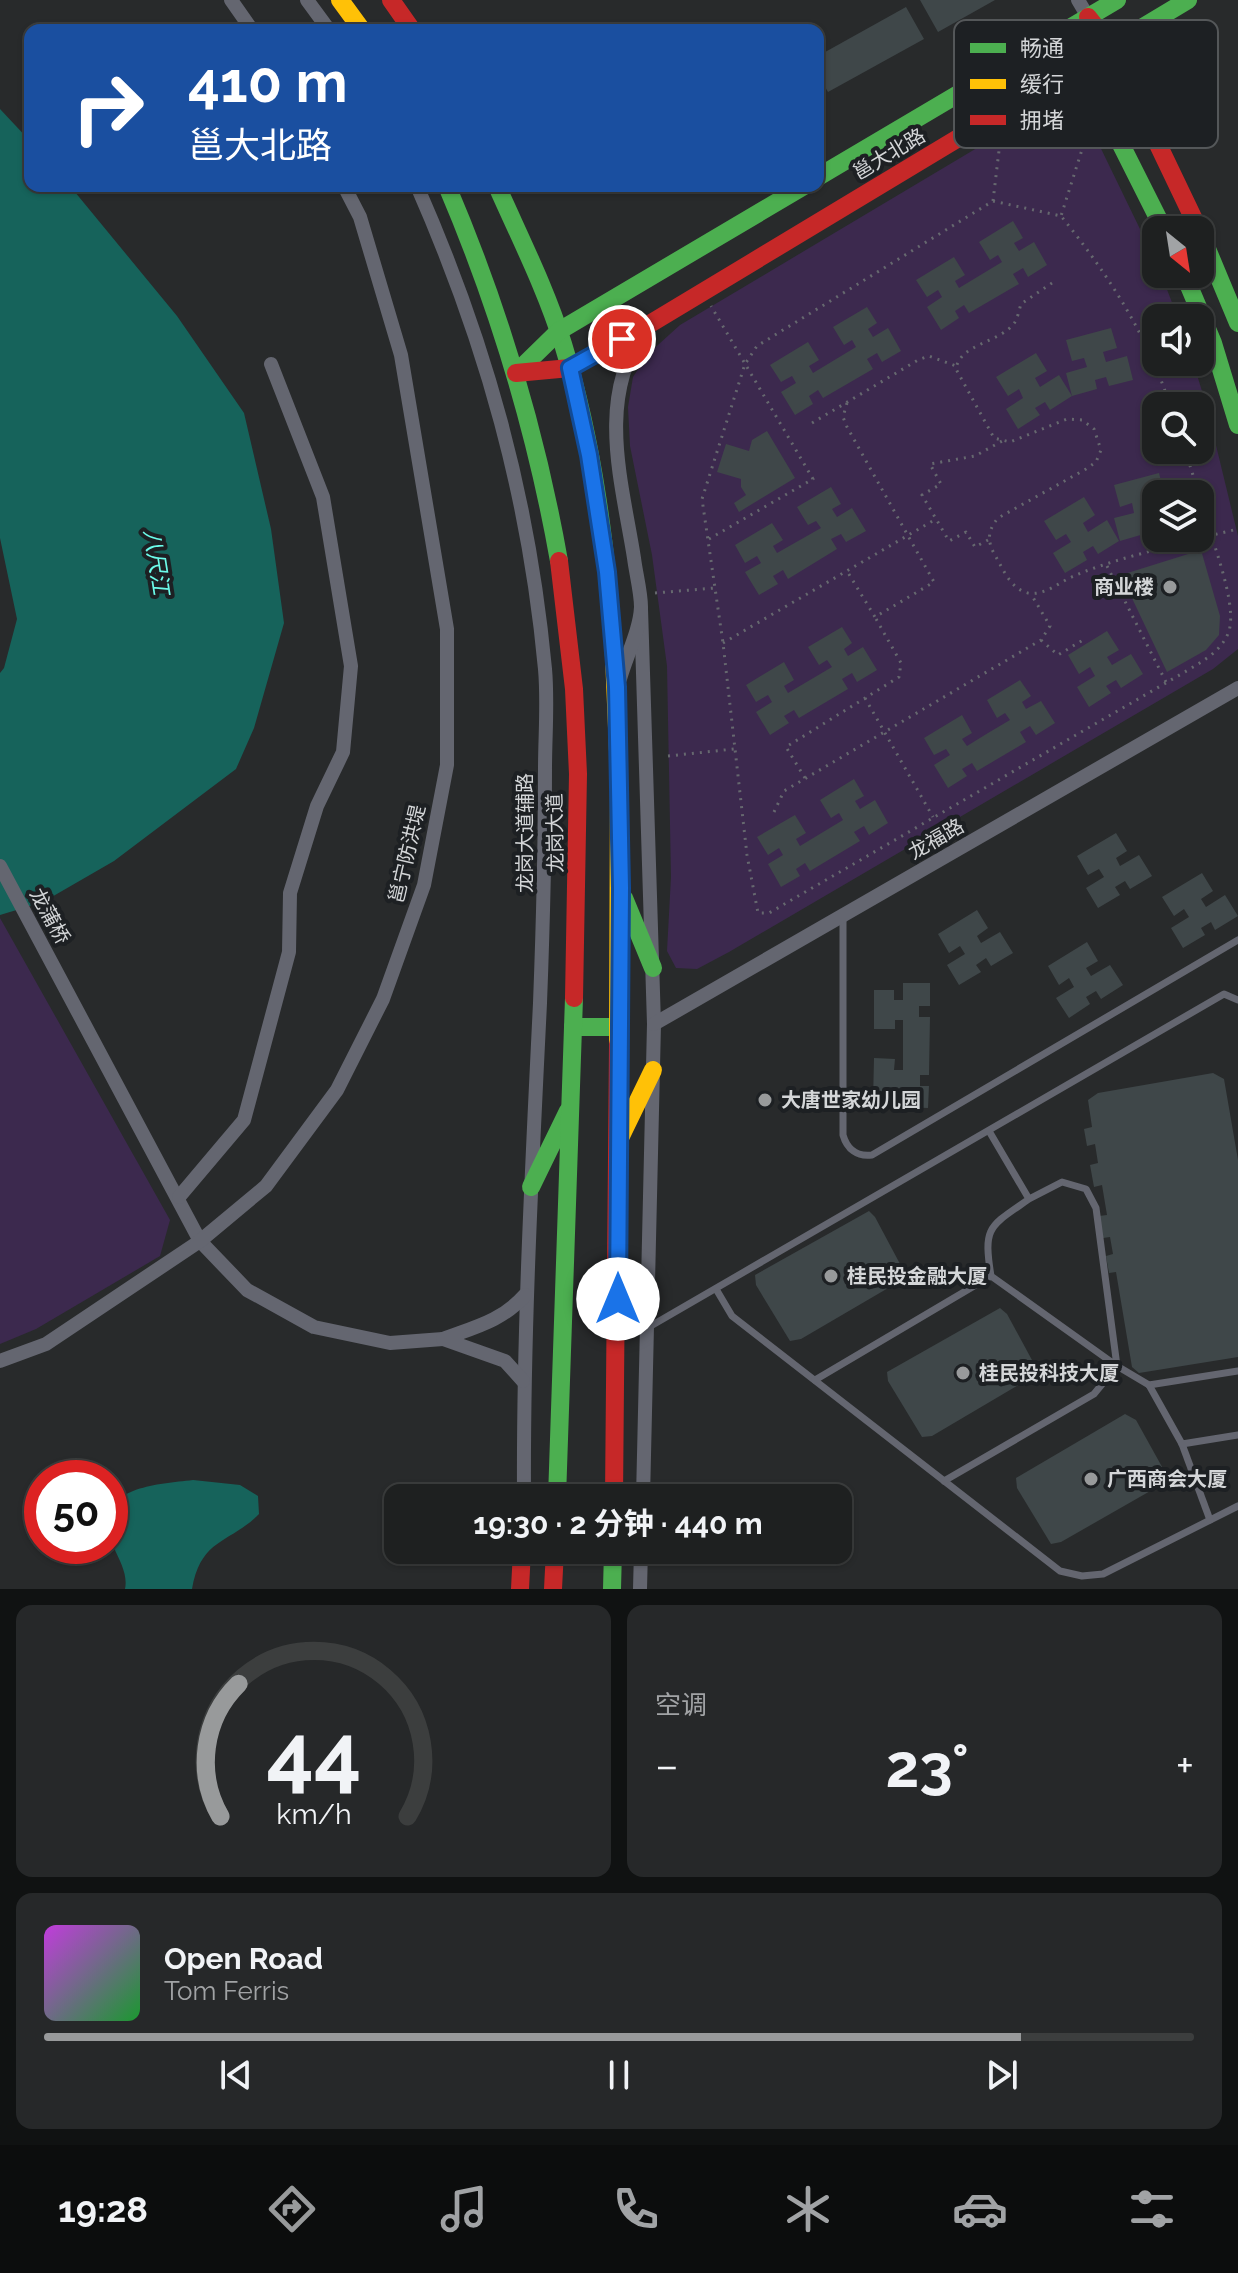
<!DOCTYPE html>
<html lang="zh">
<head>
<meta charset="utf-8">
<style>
  :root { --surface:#1e2020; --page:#262829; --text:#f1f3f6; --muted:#a1a3a5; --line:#3c3e3e; --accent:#989a9b }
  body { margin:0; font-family:Raleway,"Noto Sans SC",sans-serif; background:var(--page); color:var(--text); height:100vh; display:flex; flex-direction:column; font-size:30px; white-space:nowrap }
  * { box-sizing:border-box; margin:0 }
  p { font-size:26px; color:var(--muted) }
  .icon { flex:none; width:44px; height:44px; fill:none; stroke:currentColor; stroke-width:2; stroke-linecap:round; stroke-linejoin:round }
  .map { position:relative; height:1589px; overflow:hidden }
  .panel { display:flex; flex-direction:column; gap:16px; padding:16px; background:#101212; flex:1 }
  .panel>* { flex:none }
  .top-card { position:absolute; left:24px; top:24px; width:800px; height:168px; border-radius:16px; box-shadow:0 2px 6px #0004,0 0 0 2px var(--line); background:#1a4fa0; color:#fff; overflow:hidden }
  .needle { width:52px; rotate:150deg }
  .fabs { position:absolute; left:1142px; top:216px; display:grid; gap:16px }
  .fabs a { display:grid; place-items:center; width:72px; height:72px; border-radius:16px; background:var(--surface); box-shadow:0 2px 6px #0004,0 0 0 2px var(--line); font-size:40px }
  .speed { position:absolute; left:24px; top:1460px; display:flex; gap:16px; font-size:40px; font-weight:700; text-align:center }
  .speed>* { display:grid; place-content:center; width:104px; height:104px; border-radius:50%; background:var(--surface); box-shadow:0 2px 6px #0004,0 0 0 2px var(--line); line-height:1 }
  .speed .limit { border:12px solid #d22; background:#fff; color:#111 }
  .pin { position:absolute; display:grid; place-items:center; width:68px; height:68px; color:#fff; margin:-34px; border:4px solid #fff; border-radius:50%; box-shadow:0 2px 8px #0007 }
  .me { position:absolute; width:88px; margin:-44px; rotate:0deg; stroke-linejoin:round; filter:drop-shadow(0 0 6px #0008) }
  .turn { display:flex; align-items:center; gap:28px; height:168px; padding:0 32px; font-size:36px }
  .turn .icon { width:104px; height:104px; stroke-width:2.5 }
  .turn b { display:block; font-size:56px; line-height:68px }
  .big { font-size:60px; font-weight:700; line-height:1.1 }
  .panel .tile { flex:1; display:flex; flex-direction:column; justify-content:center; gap:12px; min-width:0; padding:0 28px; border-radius:16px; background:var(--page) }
  .panel .dial { align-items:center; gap:0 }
  .dial svg { height:208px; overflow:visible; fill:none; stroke:var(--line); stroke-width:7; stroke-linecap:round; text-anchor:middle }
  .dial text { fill:var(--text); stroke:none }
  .song { display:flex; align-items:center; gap:24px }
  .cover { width:96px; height:96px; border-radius:12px; background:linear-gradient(135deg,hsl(290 70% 55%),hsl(130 70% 35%)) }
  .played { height:8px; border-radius:4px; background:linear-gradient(90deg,var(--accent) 85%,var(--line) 85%) }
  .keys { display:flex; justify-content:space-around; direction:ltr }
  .heat { display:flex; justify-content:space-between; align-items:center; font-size:44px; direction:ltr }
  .panel .tiles { flex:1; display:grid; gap:16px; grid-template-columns:1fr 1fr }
  .tile:last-child { grid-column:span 2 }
  .trip { position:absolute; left:384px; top:1484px; width:468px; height:80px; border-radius:16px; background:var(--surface); box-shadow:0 2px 6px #0004,0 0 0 2px var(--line); font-weight:700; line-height:80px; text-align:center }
  .tabs { display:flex; height:128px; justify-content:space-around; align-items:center; background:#0c0d0d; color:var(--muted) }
  .tabs .icon { width:56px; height:56px }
  .tabs .selected { color:var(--accent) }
  .tabs b { font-size:36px; color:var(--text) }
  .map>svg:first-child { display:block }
  .green { fill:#3c294e; fill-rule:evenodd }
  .water { fill:#16635b }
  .building { fill:#3f4749 }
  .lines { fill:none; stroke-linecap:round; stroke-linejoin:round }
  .path { stroke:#66686f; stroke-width:3; stroke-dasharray:2 6; stroke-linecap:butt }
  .lane { stroke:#646670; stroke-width:7 }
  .street { stroke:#646670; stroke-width:14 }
  .fast { stroke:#4caf50; stroke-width:18 }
  .slow { stroke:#ffc107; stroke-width:18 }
  .jam { stroke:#c62828; stroke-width:18 }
  .route-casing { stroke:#114b97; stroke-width:20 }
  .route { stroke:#1a73e8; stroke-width:14 }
  .poi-dot { fill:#989a9b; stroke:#1d2023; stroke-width:3 }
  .labels { text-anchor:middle; stroke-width:8; stroke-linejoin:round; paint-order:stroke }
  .street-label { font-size:20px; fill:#d4d6d8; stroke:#1d2023 }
  .poi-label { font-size:20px; font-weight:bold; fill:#d4d6d8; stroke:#1d2023; text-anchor:start }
  .water-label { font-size:22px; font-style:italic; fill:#6cfcea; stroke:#1d2023 }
  .key { fill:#1d2023; stroke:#545759; stroke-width:2 }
  .key-label { font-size:22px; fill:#d4d6d8 }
</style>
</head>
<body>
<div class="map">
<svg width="1238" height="1589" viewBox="0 0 1238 1589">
  <rect width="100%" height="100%" fill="#282a2b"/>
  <g class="green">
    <path d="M1056,108L1077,115L1090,126L1156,262V274H1161L1178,318H1156V362H1193L1206,404L1238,536V649L1213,669L729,952L697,969L676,968L667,951L671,877L667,666L652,555L630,446L628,407L633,377L648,354L680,325L1024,120ZM1156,406H1200V450H1156ZM1156,494H1200V538H1156Z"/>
    <polygon points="0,918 170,1220 160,1256 36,1329 0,1344"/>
  </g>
  <g class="water">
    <polygon points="0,109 30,141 30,186 70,186 177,316 244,413 271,529 284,623 254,728 236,769 114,861 43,902 0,915 0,673 4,668 17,619 0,538"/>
    <path d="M193,1480L240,1485L258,1496L259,1514C229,1544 201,1538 192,1589H125C128,1575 120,1561 114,1548C90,1488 149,1485 193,1480Z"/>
  </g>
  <g class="building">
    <polygon points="920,0 995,0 938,32"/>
    <polygon points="906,7 924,39 828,92 818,75 818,56"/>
    <polygon points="1013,221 1023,238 1014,243 1019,251 1034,242 1047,265 1028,277 1023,268 1013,274 1019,284 969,313 964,305 955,311 959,318 941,330 927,307 942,297 938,290 927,297 916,280 954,257 965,275 955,281 959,288 1002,262 998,255 990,260 979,242"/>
    <polygon points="867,307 877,323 868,329 873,337 888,328 901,351 882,362 877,353 867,359 873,369 823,398 818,390 809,396 813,404 795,415 781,392 796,383 792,376 781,382 770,365 808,342 819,360 809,366 813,373 856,347 852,340 844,345 833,327"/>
    <polygon points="1111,328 1117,348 1103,352 1106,362 1127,356 1133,380 1109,386 1106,377 1095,380 1097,389 1072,396 1066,373 1087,367 1084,358 1072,361 1066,340"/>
    <polygon points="1036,353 1047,371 1035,378 1040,387 1059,375 1072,396 1050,410 1045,402 1035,408 1040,415 1018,429 1006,409 1023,398 1019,389 1008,396 996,377"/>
    <polygon points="767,431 795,478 739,512 734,503 746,495 741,487 741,479 717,472 726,444 749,451 752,440"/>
    <polygon points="1159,473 1164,493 1150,497 1153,507 1156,506 1156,522 1142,525 1144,534 1120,541 1114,518 1134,513 1132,503 1120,507 1114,485"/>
    <polygon points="831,487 841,504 832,509 837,517 852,508 866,531 846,542 841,534 831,539 837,549 788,579 783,570 773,576 778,584 759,595 745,572 761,563 757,556 745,563 735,545 772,523 783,540 773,546 777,553 821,528 816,521 808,525 797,507"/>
    <polygon points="1084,497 1095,515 1083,523 1088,532 1107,520 1119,541 1098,554 1093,546 1083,552 1087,560 1065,573 1053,553 1071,542 1066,534 1056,540 1044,521"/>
    <polygon points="1201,550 1220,616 1219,635 1206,650 1167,672 1121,575"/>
    <polygon points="842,627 852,643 844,649 848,656 863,647 877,670 857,682 852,673 842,679 848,689 799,718 794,710 784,716 789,723 770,735 756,712 772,702 768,695 756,702 746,685 784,662 794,680 784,686 788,693 832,667 827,660 819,665 808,647"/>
    <polygon points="1107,631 1119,650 1107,657 1112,665 1131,654 1143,674 1121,688 1116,680 1106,686 1111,693 1089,707 1077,687 1095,676 1090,667 1079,674 1068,655"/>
    <polygon points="1020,680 1031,696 1022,702 1026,709 1041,701 1055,723 1036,735 1030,726 1020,732 1026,742 977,771 972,763 962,769 967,776 948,788 934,765 950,755 946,749 934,755 924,738 962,715 972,733 962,739 967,746 988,733 1010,720 1005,713 997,718 987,700"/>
    <polygon points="854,779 864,796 855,801 860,809 875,800 888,823 869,835 864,826 854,832 860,841 810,871 805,863 796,869 800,876 781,887 768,864 783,855 779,848 768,855 757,837 795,815 806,833 796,839 800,846 843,820 839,813 831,818 820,800"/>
    <polygon points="1116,833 1127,851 1116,858 1120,866 1139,855 1152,876 1130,889 1125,881 1115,887 1120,895 1098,908 1086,888 1104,877 1099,869 1088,875 1077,856"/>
    <polygon points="1202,873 1213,891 1201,899 1206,907 1225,895 1238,916 1215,930 1211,922 1201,928 1205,935 1183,948 1171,928 1189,917 1184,909 1174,916 1162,897"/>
    <polygon points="977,910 988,928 977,936 981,943 1000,932 1013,953 991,966 986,958 976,965 981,972 959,985 947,965 965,954 960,946 949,953 938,934"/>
    <polygon points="1087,942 1098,961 1086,968 1091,976 1110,965 1123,985 1101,999 1096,991 1086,997 1090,1004 1069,1018 1056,998 1074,987 1069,978 1059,985 1048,966"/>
    <polygon points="903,983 930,983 930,1006 919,1006 919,1017 930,1017 929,1075 920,1075 920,1086 929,1086 928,1108 902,1107 902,1089 894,1089 894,1102 873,1102 874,1058 895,1059 894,1070 903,1070 903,1020 895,1020 895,1029 874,1029 874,990 894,990 894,1000 903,1000"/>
    <polygon points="1213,1073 1224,1079 1238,1160 1238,1357 1139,1373 1132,1367 1116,1272 1109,1273 1106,1256 1113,1254 1110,1237 1103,1238 1099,1216 1107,1215 1102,1185 1094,1187 1090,1165 1098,1163 1095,1144 1087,1146 1084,1129 1092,1127 1088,1100 1098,1093"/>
    <polygon points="869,1211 875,1217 907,1277 801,1339 790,1341 756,1285 755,1275"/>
    <polygon points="1000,1308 1007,1314 1039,1373 932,1436 922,1437 888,1381 887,1372"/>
    <polygon points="1125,1414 1136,1420 1166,1474 1166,1482 1061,1542 1051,1544 1017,1488 1016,1478"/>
  </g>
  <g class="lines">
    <g class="path">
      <polyline points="1024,120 1086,137 1061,216"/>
      <polyline points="993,201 1001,134"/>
      <path d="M1052,283L1021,304C1019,310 1018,317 1015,322C1001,343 960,343 956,369L994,438L1010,442L1067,419L1082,420L1094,429L1101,450L1096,462L1086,469L998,518C987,531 987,542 996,557C1004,571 1011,589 1028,593C1045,596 1059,582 1074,576C1113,559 1158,550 1199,538"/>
      <polyline points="847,403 843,417 847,427 934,582 875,617 847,571"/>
      <path d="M1170,406C1148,335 1107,273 1061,216L993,201L757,346L745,364L702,499L723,643L747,855L758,913H769L1195,666C1209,657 1223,648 1229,631C1238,601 1208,531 1200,499"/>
      <polyline points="812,423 918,360 929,356 956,366"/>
      <polyline points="1185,450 1199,494"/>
      <polyline points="1200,538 1238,529"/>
      <polyline points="709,539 813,479 711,306"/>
      <polyline points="988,540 975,547 966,532 949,541 922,495 941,484 930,464 975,456 1002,441"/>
      <polyline points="1107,566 1166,682"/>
      <polyline points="655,593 715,588"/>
      <polyline points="1041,640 1058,655 1083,640"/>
      <polyline points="723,643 936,519"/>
      <polyline points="865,698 933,817"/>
      <polyline points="668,756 734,749"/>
      <polyline points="805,778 786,747 899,677 901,663 875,617"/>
      <polyline points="774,812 784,791 1041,640 1050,626 1031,594"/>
    </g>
    <g class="lane">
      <path d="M843,916V1135C847,1149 857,1157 872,1155L1238,940"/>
      <path d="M989,1131L1029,1199C989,1227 983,1226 991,1276L1117,1366L1096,1208L1086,1189L1062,1182L1029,1199"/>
      <polyline points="716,1289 732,1316 1060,1571 1082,1576 1103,1574 1238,1506"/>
      <polyline points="649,1327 1224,994 1238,1000"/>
      <polyline points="815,1380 991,1276"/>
      <polyline points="1149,1385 1238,1371"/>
      <polyline points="1182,1444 1210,1520"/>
      <polyline points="944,1481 1094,1394 1117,1366 1149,1385 1182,1444 1238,1435"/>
    </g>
    <g class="street">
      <polyline points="231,0 252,30"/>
      <polyline points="307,0 329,30"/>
      <polyline points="1078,0 1088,17"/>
      <path d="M417,186C486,343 529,497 545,669C548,702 545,736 545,769C545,847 543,925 540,1003C532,1168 523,1333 524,1498"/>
      <polyline points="641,609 654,1024 643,1498"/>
      <path d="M620,679C626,657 640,630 641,607C641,592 636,574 634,558C622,482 596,399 644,331"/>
      <polyline points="0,866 200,1241 247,1290 314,1327 390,1343 443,1339"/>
      <polyline points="654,1024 1238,688"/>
      <polyline points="179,1197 244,1120 289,952 290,893 317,806 343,752 351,666 323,497 271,364"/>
      <polyline points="0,1361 46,1344 200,1241 266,1186 337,1090 383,999 424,885 447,765 447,629 401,355 360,217 344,186"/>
      <path d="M523,1381L505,1361L443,1339C475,1327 502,1321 525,1295"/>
      <polyline points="640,1589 641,1550"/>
    </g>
    <g class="fast">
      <polyline points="1080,63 1164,230"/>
      <polyline points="985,122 1188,0"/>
      <polyline points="818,177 1117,0"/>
      <path d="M447,186C499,308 536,431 559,561"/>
      <path d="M497,186C520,238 546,289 563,344C594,445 607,552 614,657"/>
      <polyline points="1200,232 1238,323"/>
      <polyline points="1184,274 1213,343 1238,425"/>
      <polyline points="516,373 559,331 804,186"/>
      <polyline points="624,898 653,968"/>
      <polyline points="573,1027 618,1027"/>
      <polyline points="531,1187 568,1111"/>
      <polyline points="557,1498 574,998"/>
      <polyline points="612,1589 613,1550"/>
    </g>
    <g class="slow">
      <polyline points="340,0 362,30"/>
      <polyline points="614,657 619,775 618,1044"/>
      <polyline points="620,1138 653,1070"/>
    </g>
    <g class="jam">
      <polyline points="391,0 412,30"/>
      <polyline points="1088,17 1111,46 1199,230"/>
      <polyline points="516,373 570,368 648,325 985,122"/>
      <polyline points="559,561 574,689 578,774 574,998"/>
      <polyline points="614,1498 618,1044"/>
      <polyline points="520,1589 522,1550"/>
      <polyline points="553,1589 555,1550"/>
    </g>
  </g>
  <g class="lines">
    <g class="route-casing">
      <polyline id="route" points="618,1299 621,888 617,687 607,572 589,455 570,368 622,339"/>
    </g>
    <use href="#route" class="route"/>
  </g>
  <g class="poi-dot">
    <circle cx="1170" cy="587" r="8"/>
    <circle cx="765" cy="1100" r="8"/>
    <circle cx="831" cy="1276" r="8"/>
    <circle cx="963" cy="1373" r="8"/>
    <circle cx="1091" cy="1479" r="8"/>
  </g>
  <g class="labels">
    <g class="street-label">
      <text transform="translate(889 154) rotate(-31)" y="7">邕大北路</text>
      <text transform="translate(525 833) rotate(-90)" y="7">龙岗大道辅路</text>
      <text transform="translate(555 833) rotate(-91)" y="7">龙岗大道</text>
      <text transform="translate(936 839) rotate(-30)" y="7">龙福路</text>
      <text transform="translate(407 854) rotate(-77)" y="7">邕宁防洪堤</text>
      <text transform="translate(50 916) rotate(61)" y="7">龙蒲桥</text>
    </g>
    <g class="poi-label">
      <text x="1154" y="594" text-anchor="end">商业楼</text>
      <text x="781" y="1107">大唐世家幼儿园</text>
      <text x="847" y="1283">桂民投金融大厦</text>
      <text x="979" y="1380">桂民投科技大厦</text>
      <text x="1107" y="1486">广西商会大厦</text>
    </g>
    <g class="water-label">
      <text transform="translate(157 562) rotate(81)" y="8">八尺江</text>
    </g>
  </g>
  <rect x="954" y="20" width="264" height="128" rx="12" class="key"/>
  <rect x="970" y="43" width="36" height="10" fill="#4caf50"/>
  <rect x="970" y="79" width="36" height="10" fill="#ffc107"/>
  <rect x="970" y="115" width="36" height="10" fill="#c62828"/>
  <g class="key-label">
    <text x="1020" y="56">畅通</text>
    <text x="1020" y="92">缓行</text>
    <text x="1020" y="128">拥堵</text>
  </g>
</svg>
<div class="fabs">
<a><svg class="needle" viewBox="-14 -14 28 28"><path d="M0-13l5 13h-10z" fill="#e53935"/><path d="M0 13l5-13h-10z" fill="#a1a3a5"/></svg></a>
<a><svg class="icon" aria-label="sound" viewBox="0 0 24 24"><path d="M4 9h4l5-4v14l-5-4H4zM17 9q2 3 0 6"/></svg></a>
<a><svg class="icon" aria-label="search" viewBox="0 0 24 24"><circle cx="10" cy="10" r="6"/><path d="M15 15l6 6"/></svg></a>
<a><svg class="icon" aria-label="layers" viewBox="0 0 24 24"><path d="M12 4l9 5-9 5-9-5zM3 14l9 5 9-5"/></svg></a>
</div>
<div class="speed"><div class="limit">50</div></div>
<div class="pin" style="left:622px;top:339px;background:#d93025"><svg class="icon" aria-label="arrive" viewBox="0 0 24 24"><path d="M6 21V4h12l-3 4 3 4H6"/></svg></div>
<svg class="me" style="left:618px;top:1299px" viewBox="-20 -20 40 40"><circle r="19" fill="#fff"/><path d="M0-13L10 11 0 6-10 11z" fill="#1a73e8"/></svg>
<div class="trip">19:30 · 2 分钟 · 440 m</div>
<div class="top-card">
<div class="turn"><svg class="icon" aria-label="right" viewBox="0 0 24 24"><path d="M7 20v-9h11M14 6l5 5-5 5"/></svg><div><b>410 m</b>邕大北路</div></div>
</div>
</div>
<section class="panel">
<div class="tiles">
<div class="tile dial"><svg viewBox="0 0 100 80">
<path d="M14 69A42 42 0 1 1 86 69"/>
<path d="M14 69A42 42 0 0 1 21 18" stroke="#989a9b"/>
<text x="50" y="56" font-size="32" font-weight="700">44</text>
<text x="50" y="72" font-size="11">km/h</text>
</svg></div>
<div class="tile"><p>空调</p>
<div class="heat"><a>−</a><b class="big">23°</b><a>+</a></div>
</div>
<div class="tile">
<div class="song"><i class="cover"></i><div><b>Open Road</b><p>Tom Ferris</p></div></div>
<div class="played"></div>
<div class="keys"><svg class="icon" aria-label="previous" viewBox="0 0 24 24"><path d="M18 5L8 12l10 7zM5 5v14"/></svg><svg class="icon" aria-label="pause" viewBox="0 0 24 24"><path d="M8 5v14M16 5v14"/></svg><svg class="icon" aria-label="next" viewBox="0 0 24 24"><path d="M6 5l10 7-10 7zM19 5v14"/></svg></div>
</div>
</div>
</section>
<nav class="tabs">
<b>19:28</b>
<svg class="icon selected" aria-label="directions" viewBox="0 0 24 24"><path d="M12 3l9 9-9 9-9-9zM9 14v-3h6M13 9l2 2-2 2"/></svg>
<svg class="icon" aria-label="music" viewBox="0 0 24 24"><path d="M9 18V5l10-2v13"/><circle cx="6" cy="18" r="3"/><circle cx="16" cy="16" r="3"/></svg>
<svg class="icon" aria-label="phone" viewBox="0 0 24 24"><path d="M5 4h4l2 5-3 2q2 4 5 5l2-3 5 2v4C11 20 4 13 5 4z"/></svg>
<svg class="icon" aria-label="climate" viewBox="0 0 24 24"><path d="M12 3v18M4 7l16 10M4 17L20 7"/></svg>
<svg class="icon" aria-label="car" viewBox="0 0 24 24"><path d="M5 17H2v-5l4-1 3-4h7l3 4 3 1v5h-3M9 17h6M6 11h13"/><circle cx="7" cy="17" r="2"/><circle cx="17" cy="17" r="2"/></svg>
<svg class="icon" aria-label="filters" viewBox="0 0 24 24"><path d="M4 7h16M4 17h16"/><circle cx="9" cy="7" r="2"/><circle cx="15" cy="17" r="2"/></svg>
</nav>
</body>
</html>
